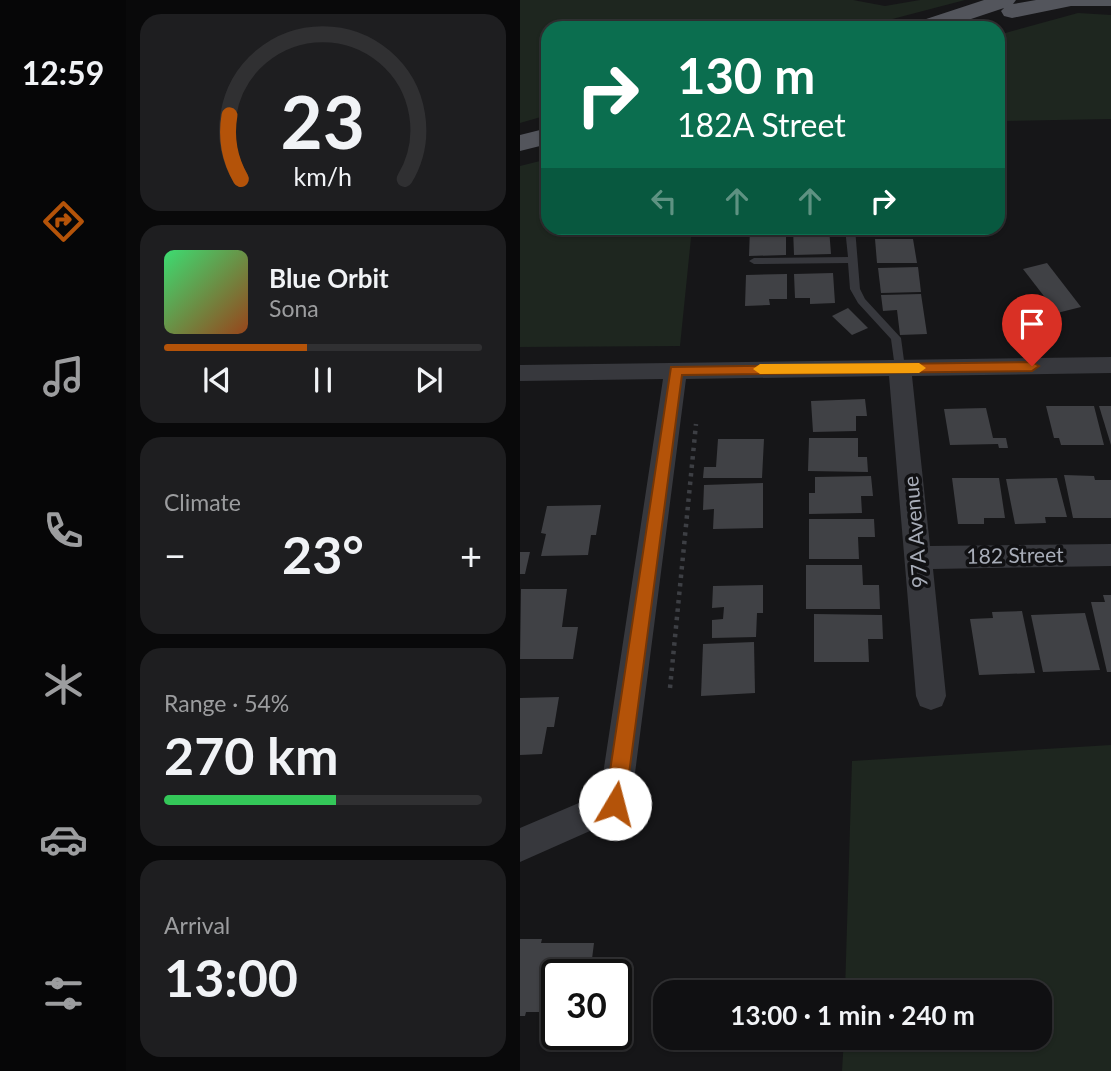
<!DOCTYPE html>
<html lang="en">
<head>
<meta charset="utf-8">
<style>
  :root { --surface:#101012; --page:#1e1e20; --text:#f1f3f6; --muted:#9c9d9f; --line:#303032; --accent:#b45309 }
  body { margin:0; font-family:Lato,sans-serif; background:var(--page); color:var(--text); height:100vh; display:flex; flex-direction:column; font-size:26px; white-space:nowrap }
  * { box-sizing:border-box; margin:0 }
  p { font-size:23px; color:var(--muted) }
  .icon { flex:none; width:38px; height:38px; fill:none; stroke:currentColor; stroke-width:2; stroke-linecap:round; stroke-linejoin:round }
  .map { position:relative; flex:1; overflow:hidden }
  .drawer { display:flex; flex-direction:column; gap:14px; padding:14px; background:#09090a; width:394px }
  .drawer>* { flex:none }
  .guide { position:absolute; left:21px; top:21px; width:464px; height:214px; border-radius:21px; box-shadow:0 2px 5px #0004,0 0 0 2px var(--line); background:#0b6e4f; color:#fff; overflow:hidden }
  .speed { position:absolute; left:21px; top:959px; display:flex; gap:14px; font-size:35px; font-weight:700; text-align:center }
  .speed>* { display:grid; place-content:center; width:91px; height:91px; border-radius:50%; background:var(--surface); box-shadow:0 2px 5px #0004,0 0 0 2px var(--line); line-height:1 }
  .speed .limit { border:4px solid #111; border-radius:10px; background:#fff; color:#111 }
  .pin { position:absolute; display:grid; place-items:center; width:60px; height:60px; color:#fff; margin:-72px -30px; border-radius:50% 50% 50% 0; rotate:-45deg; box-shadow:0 0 7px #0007 }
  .pin .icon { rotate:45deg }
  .me { position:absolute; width:77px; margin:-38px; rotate:8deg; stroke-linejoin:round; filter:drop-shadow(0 0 5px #0008) }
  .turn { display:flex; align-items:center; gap:24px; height:147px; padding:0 21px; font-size:32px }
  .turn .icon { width:91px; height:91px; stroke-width:2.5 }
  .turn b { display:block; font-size:49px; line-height:60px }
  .lanes { display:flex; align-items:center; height:66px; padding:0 21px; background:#0003; justify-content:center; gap:35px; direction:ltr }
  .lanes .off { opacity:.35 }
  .big { font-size:52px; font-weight:700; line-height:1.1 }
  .drawer .widget { flex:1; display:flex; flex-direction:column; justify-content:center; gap:10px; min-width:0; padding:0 24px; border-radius:21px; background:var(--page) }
  .drawer .dial { align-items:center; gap:0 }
  .dial svg { height:182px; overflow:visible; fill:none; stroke:var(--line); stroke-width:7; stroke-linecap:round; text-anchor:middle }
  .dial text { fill:var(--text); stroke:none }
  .song { display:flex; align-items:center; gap:21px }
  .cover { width:84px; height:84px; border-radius:10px; background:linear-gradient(135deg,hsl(140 70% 55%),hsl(20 70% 35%)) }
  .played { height:7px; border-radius:4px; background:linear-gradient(90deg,var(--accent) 45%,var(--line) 45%) }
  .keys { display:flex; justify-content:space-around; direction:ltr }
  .heat { display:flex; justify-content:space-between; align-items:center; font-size:38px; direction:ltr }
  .charge { height:10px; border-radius:5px; background:linear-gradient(90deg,#34c759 54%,var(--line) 0) }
  .trip { position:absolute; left:133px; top:980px; width:399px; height:70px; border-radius:21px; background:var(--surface); box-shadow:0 2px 5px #0004,0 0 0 2px var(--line); font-weight:700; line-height:70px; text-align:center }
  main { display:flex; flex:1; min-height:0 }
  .menu { display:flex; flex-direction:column; width:126px; justify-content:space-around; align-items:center; background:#060607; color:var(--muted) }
  .menu .icon { width:49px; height:49px }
  .menu .on { color:var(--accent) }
  .menu b { font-size:32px; color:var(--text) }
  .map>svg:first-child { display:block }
  .green { fill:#1e261f }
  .building { fill:#404145 }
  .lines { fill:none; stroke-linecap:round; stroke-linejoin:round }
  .path { stroke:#3d3f44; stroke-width:4.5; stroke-dasharray:3.5 5; stroke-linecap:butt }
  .service { fill:#37383d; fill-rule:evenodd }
  .minor { fill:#37383d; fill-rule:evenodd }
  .primary { fill:#53555c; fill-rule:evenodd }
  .route { fill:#b45309; stroke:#753606; stroke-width:2 }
  .slow { fill:#f59e0b }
  .labels { text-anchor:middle; stroke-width:7; stroke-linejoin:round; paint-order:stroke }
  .street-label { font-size:21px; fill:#a8adb8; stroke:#111113 }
</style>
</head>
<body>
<main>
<nav class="menu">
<b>12:59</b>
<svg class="icon on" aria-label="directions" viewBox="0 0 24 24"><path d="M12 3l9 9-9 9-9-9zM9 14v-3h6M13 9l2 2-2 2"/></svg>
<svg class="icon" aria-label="music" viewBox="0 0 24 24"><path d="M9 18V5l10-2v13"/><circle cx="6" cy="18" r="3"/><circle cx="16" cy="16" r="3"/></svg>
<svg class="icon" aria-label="phone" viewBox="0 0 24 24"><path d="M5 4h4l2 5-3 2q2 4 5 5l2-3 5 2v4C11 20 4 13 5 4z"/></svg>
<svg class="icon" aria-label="climate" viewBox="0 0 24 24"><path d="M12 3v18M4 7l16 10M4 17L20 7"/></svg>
<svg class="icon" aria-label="car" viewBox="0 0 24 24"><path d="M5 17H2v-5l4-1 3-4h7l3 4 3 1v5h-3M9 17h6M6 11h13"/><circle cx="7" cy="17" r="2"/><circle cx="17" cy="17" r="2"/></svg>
<svg class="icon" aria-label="filters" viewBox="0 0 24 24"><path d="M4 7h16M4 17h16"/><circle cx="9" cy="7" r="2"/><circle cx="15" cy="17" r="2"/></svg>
</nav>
<section class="drawer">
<div class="widget dial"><svg viewBox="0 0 100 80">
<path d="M14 69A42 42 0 1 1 86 69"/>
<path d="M14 69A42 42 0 0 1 9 41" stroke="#b45309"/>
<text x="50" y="56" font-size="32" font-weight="700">23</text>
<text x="50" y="72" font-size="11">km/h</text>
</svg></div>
<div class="widget">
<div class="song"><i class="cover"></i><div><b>Blue Orbit</b><p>Sona</p></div></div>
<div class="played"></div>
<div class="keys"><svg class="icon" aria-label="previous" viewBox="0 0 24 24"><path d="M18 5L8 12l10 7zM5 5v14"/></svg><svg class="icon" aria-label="pause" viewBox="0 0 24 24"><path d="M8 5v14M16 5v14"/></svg><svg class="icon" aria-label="next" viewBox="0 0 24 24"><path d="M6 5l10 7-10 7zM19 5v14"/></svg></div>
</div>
<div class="widget"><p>Climate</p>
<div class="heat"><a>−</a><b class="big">23°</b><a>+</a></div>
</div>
<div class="widget"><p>Range · 54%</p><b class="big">270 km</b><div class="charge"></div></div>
<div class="widget"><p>Arrival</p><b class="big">13:00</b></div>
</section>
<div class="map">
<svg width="592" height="1071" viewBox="0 0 592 1071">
  <rect width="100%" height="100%" fill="#161618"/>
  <g class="green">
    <polygon points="0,0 333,0 365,6 400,0 445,0 338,28 28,28 28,115 0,123"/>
    <polygon points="558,13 591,15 591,119 478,121 478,35"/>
    <polygon points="28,159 28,228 172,228 160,346 0,347 0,166"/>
    <polygon points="591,745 591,1071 322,1071 324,1038 520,1038 520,992 325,992 332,761"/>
  </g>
  <g class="building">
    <polygon points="230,228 239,228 239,231 266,228 266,255 229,256"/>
    <polygon points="273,228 282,228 282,231 309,228 311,254 274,255"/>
    <polygon points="353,228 392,228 393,234 354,234"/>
    <polygon points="355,239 393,239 397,263 357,263"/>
    <polygon points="527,263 561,307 537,313 503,269"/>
    <polygon points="398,267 401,292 361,293 358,268"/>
    <polygon points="313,273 315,303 290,304 290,298 275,298 274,274"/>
    <polygon points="267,274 267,299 249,299 250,305 225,306 226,275"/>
    <polygon points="401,294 407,334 380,335 377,310 363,311 361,295"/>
    <polygon points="328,308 348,328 332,335 312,316"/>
    <polygon points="345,399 347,416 336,416 336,431 293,432 291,401"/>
    <polygon points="526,406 574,406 584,445 541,445 539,438 534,438"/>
    <polygon points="579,406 592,406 592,445 591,445"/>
    <polygon points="466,408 473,438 486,438 488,448 479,448 478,444 430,445 424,409"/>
    <polygon points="289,438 338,438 338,457 347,457 348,472 288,471"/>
    <polygon points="198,439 244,439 242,478 183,478 184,467 196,467"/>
    <polygon points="544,475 574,476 575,480 592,480 592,518 553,518"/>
    <polygon points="351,476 353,496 341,496 342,513 289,514 289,493 295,493 295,477"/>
    <polygon points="432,478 479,478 485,518 464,518 464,524 438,524"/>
    <polygon points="537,478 547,517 525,517 526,523 495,524 486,479"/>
    <polygon points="243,483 243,528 193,529 194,509 183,510 184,485"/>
    <polygon points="81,505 76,535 71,535 68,555 21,556 26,534 21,533 27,506"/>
    <polygon points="289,519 354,519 355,537 338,537 339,559 289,559"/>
    <polygon points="0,552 10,552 5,574 0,574"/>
    <polygon points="286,565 342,565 343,585 359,585 360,609 286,609"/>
    <polygon points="243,585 243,613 237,613 236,637 192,638 192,620 203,619 204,607 192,608 193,586"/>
    <polygon points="1,589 47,589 42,627 58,627 53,659 0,659"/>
    <polygon points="583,595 592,595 592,672 587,672 571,602 585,602"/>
    <polygon points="502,611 515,673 459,675 450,619 473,618 472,612"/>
    <polygon points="565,613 580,670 523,672 511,615"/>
    <polygon points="294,614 362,615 363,639 348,639 349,662 294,662"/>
    <polygon points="234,642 235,693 181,696 183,644"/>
    <polygon points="39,697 34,727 27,727 22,754 0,755 0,698"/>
    <polygon points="0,939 22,939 21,943 74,943 70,975 37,975 37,1012 6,1012 5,1016 0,1016"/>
  </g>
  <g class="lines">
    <polyline class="path" points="150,688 176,424"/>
    <polygon class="service" points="325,228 335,228 340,289 345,299 381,338 385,368 384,371 376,371 375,368 371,339 338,303 330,289 328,263 234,264 229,261 234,258 328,257"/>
    <polygon class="minor" points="592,357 592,373 392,376 410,546 592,544 592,566 413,569 426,696 422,706 411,710 400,706 396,696 369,376 166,379 111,804 106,815 0,862 0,828 80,794 143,379 0,381 0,365"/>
    <g class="primary">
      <polygon points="464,0 496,0 493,4 516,0 592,0 592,6 551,6 492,18 484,16 481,11 484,8 424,28 391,28 394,23"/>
      <polygon points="28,128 28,144 0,151 0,135"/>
    </g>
  </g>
  <polygon class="route" points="512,362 519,366 512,371 162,375 105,804 102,811 95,814 88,811 85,804 151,367"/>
  <polygon class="slow" points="399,363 406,368 399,373 240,374 233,369 240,364"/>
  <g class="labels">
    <g class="street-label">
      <text transform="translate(396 532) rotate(-95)" y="7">97A Avenue</text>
      <text transform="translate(495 556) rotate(-1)" y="7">182 Street</text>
    </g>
  </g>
</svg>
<div class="speed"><div class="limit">30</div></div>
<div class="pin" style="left:512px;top:366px;background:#d93025"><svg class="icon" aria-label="arrive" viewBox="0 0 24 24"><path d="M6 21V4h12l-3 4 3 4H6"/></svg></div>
<svg class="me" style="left:95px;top:804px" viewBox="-20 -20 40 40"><circle r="19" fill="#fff"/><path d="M0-13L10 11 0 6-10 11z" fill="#b45309"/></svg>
<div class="trip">13:00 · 1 min · 240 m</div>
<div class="guide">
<div class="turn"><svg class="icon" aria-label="right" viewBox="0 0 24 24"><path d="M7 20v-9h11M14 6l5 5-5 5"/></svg><div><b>130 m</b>182A Street</div></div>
<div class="lanes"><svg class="icon off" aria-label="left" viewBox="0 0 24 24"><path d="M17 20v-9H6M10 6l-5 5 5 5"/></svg><svg class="icon off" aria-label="ahead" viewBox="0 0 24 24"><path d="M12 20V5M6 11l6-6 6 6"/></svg><svg class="icon off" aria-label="ahead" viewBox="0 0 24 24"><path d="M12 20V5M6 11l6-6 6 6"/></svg><svg class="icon" aria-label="right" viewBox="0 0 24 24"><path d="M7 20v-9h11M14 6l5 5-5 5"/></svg></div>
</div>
</div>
</main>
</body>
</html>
